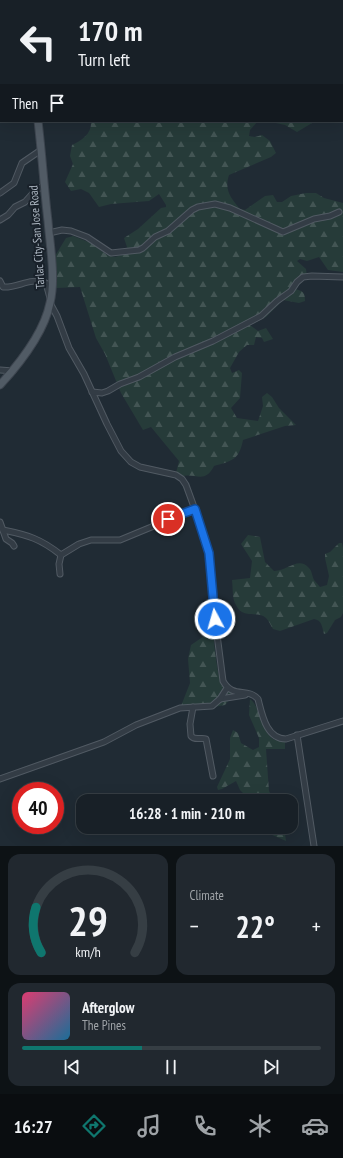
<!DOCTYPE html>
<html lang="en">
<head>
<meta charset="utf-8">
<style>
  :root { --surface:#182027; --page:#21282f; --text:#f1f3f6; --muted:#9fa3a7; --line:#363e44; --accent:#0f766e }
  body { margin:0; font-family:"PT Sans Narrow",sans-serif; background:var(--page); color:var(--text); height:100vh; display:flex; flex-direction:column; font-size:15px; white-space:nowrap }
  * { box-sizing:border-box; margin:0 }
  p { font-size:13px; color:var(--muted) }
  .icon { flex:none; width:22px; height:22px; fill:none; stroke:currentColor; stroke-width:2; stroke-linecap:round; stroke-linejoin:round }
  .map { position:relative; height:846px; overflow:hidden }
  .details { display:flex; flex-direction:column; gap:8px; padding:8px; background:#0d1215; flex:1 }
  .details>* { flex:none }
  .banner { position:absolute; left:0px; top:0px; width:343px; height:122px; box-shadow:0 4px 16px #0002,0 0 0 1px var(--line); background:#182027; color:var(--text); overflow:hidden }
  .speed { position:absolute; left:12px; top:782px; display:flex; gap:8px; font-size:20px; font-weight:700; text-align:center }
  .speed>* { display:grid; place-content:center; width:52px; height:52px; border-radius:50%; background:var(--surface); box-shadow:0 4px 16px #0002,0 0 0 1px var(--line); line-height:1 }
  .speed .limit { border:6px solid #d22; background:#fff; color:#111 }
  .pin { position:absolute; display:grid; place-items:center; width:34px; height:34px; color:#fff; margin:-17px; border:2px solid #fff; border-radius:50%; box-shadow:0 1px 4px #0007 }
  .me { position:absolute; width:44px; margin:-22px; rotate:354deg; stroke-linejoin:round; filter:drop-shadow(0 0 3px #0008) }
  .turn { display:flex; align-items:center; gap:14px; height:84px; padding:0 12px; font-size:18px }
  .turn .icon { width:52px; height:52px; stroke-width:2.5 }
  .turn b { display:block; font-size:28px; line-height:34px }
  .then { display:flex; align-items:center; height:38px; padding:0 12px; background:#0003; gap:8px; font-size:15px }
  .big { font-size:30px; font-weight:700; line-height:1.1 }
  .details .card { flex:1; display:flex; flex-direction:column; justify-content:center; gap:6px; min-width:0; padding:0 14px; border-radius:12px; background:var(--page) }
  .details .dial { align-items:center; gap:0 }
  .dial svg { height:104px; overflow:visible; fill:none; stroke:var(--line); stroke-width:7; stroke-linecap:round; text-anchor:middle }
  .dial text { fill:var(--text); stroke:none }
  .song { display:flex; align-items:center; gap:12px }
  .cover { width:48px; height:48px; border-radius:6px; background:linear-gradient(135deg,hsl(340 70% 55%),hsl(200 70% 35%)) }
  .played { height:4px; border-radius:2px; background:linear-gradient(90deg,var(--accent) 40%,var(--line) 40%) }
  .keys { display:flex; justify-content:space-around; direction:ltr }
  .heat { display:flex; justify-content:space-between; align-items:center; font-size:22px; direction:ltr }
  .details .tiles { flex:1; display:grid; gap:8px; grid-template-columns:1fr 1fr }
  .card:last-child { grid-column:span 2 }
  .trip { position:absolute; left:76px; top:794px; width:222px; height:40px; border-radius:12px; background:var(--surface); box-shadow:0 4px 16px #0002,0 0 0 1px var(--line); font-weight:700; line-height:40px; text-align:center }
  .tab-bar { display:flex; height:64px; justify-content:space-around; align-items:center; background:#0a0d10; color:var(--muted) }
  .tab-bar .icon { width:28px; height:28px }
  .tab-bar .active { color:var(--accent) }
  .tab-bar b { font-size:18px; color:var(--text) }
  .map>svg:first-child { display:block }
  .forest { fill:url(#forest-firs) }
  .lines { fill:none; stroke-linecap:round; stroke-linejoin:round }
  .minor-casing { stroke:#515a63; stroke-width:7 }
  .major-casing { stroke:#3d454f; stroke-width:9 }
  .minor { stroke:#333c45; stroke-width:5 }
  .major { stroke:#515b65; stroke-width:7 }
  .route-casing { stroke:#114b97; stroke-width:10 }
  .route { stroke:#1a73e8; stroke-width:7 }
  .labels { text-anchor:middle; stroke-width:4; stroke-linejoin:round; paint-order:stroke }
  .street-label { font-size:12px; fill:#adb7c2; stroke:#19212a }
</style>
</head>
<body>
<div class="map">
<svg width="343" height="846" viewBox="0 0 343 846">
  <defs>
    <pattern id="forest-firs" width="22" height="20" patternUnits="userSpaceOnUse"><rect width="22" height="20" fill="#263b39"/><path d="M5 1l3.5 6h-7zM16 11l3.5 6h-7z" fill="#435554"/></pattern>
  </defs>
  <rect width="100%" height="100%" fill="#202b34"/>
  <g class="forest">
    <polygon points="310,0 343,0 342,116 342,1 308,1"/>
    <path d="M91,121H258L250,130L249,136L255,137L262,135L270,141L276,153L271,157L229,175C224,190 231,198 240,209L245,210L265,196L273,195L277,202H282L291,196L306,193H316L324,198L343,203V272L328,270L319,257L307,261L300,259L297,261L306,269L307,277L295,289C303,291 305,292 305,301L299,303L283,300L266,317L250,325L258,331L266,328L273,339L264,342L262,338L256,337L254,345H247L239,352L230,368L232,373L239,370L242,373L240,398L231,408L237,418L258,421L263,406L262,397L267,393L272,397L279,408L296,425L285,426L243,440C239,460 232,461 214,466C205,484 196,473 182,476L176,473L179,461L151,427L143,430L121,393L105,354L96,338L80,287L56,288L55,256L66,238L73,236L91,243L107,255L115,257L125,254L127,247L124,238L138,229L161,208L166,207V205L159,194L149,201L111,204L99,207L89,193L81,189L71,191L65,182L73,164L70,156L72,145C82,140 92,134 91,121Z"/>
    <polygon points="267,121 327,121 312,123 297,132 285,125"/>
    <path d="M248,535L260,537L265,562L274,571C288,571 298,556 309,568C312,571 312,576 314,580C316,582 318,585 320,587L327,585L329,576L325,558V554L330,552L339,543H342L343,548V613L341,617L335,620L327,633L324,634C322,627 322,620 314,619L280,631L273,629C271,626 269,621 266,618C257,610 243,620 236,605C232,599 233,588 232,580L250,578L252,561L241,544Z"/>
    <path d="M213,630C214,643 217,677 223,687C226,691 231,692 234,694L225,705L214,707L181,706L190,683L188,659L191,645Z"/>
    <path d="M250,699C262,708 261,733 275,740C278,741 282,741 285,742V749H266L269,791L274,801H251L240,790L236,781L222,789L218,790L217,787L230,759V738L233,730L238,733L241,743L253,750L259,747V738L249,715Z"/>
    <polygon points="269,827 284,827 286,841 270,834"/>
  </g>
  <g class="lines">
    <g class="minor-casing">
      <g id="minor">
        <polyline points="342,36 343,35"/>
        <polyline points="342,56 343,57"/>
        <polyline points="342,90 343,90"/>
        <polyline points="342,111 343,112"/>
        <polyline points="0,193 14,183 22,163 41,150"/>
        <polyline points="0,220 8,215 15,207 25,202 34,192 44,185"/>
        <polyline points="49,233 62,230 71,231 87,237 111,253 139,250 143,248 155,237 168,231 192,210 198,207 215,204 230,208 283,232 314,219 330,216 339,212"/>
        <path d="M0,281L3,287C19,288 29,277 46,283L50,298"/>
        <path d="M50,303L57,316L69,348L84,374L107,424L121,451L131,462L140,467L176,475L182,479L186,485L205,537L209,553L215,619L223,681C233,699 247,687 258,699C262,714 266,739 286,739L343,721"/>
        <polyline points="0,370 13,371"/>
        <polyline points="92,392 102,393 108,391 120,384 139,377 175,357 213,341 261,316 277,301 291,291 297,282 303,277 312,276 343,277"/>
        <polyline points="0,522 6,539 12,543 14,546"/>
        <path d="M3,530C28,535 41,539 61,555"/>
        <polyline points="60,574 59,564 61,555 79,544 91,540 120,540 195,509"/>
        <polyline points="220,699 245,695"/>
        <path d="M193,707L190,724L191,736C195,741 201,737 206,739L213,776"/>
        <polyline points="297,735 314,846"/>
        <polyline points="0,779 104,742 136,725 180,708 212,706 220,699 227,688"/>
      </g>
    </g>
    <g class="major-casing">
      <g id="major">
        <polyline points="0,45 1,46"/>
        <path d="M0,385C21,362 44,333 50,303C56,278 50,246 48,221C44,188 42,154 38,121"/>
      </g>
    </g>
    <use href="#minor" class="minor"/>
    <use href="#major" class="major"/>
  </g>
  <g class="lines">
    <g class="route-casing">
      <polyline id="route" points="168,519 195,509 209,553 215,619"/>
    </g>
    <use href="#route" class="route"/>
  </g>
  <g class="labels">
    <g class="street-label">
      <text transform="translate(37 237) rotate(-94)" y="4">Tarlac City-San Jose Road</text>
    </g>
  </g>
</svg>
<div class="speed"><div class="limit">40</div></div>
<div class="pin" style="left:168px;top:519px;background:#d93025"><svg class="icon" aria-label="arrive" viewBox="0 0 24 24"><path d="M6 21V4h12l-3 4 3 4H6"/></svg></div>
<svg class="me" style="left:215px;top:619px" viewBox="-20 -20 40 40"><circle r="17" fill="#1a73e8" stroke="#fff" stroke-width="3"/><path d="M0-11L8 9 0 5-8 9z" fill="#fff"/></svg>
<div class="trip">16:28 · 1 min · 210 m</div>
<div class="banner">
<div class="turn"><svg class="icon" aria-label="left" viewBox="0 0 24 24"><path d="M17 20v-9H6M10 6l-5 5 5 5"/></svg><div><b>170 m</b>Turn left</div></div>
<div class="then">Then<svg class="icon" aria-label="arrive" viewBox="0 0 24 24"><path d="M6 21V4h12l-3 4 3 4H6"/></svg></div>
</div>
</div>
<section class="details">
<div class="tiles">
<div class="card dial"><svg viewBox="0 0 100 80">
<path d="M14 69A42 42 0 1 1 86 69"/>
<path d="M14 69A42 42 0 0 1 10 34" stroke="#0f766e"/>
<text x="50" y="56" font-size="32" font-weight="700">29</text>
<text x="50" y="72" font-size="11">km/h</text>
</svg></div>
<div class="card"><p>Climate</p>
<div class="heat"><a>−</a><b class="big">22°</b><a>+</a></div>
</div>
<div class="card">
<div class="song"><i class="cover"></i><div><b>Afterglow</b><p>The Pines</p></div></div>
<div class="played"></div>
<div class="keys"><svg class="icon" aria-label="previous" viewBox="0 0 24 24"><path d="M18 5L8 12l10 7zM5 5v14"/></svg><svg class="icon" aria-label="pause" viewBox="0 0 24 24"><path d="M8 5v14M16 5v14"/></svg><svg class="icon" aria-label="next" viewBox="0 0 24 24"><path d="M6 5l10 7-10 7zM19 5v14"/></svg></div>
</div>
</div>
</section>
<nav class="tab-bar">
<b>16:27</b>
<svg class="icon active" aria-label="directions" viewBox="0 0 24 24"><path d="M12 3l9 9-9 9-9-9zM9 14v-3h6M13 9l2 2-2 2"/></svg>
<svg class="icon" aria-label="music" viewBox="0 0 24 24"><path d="M9 18V5l10-2v13"/><circle cx="6" cy="18" r="3"/><circle cx="16" cy="16" r="3"/></svg>
<svg class="icon" aria-label="phone" viewBox="0 0 24 24"><path d="M5 4h4l2 5-3 2q2 4 5 5l2-3 5 2v4C11 20 4 13 5 4z"/></svg>
<svg class="icon" aria-label="climate" viewBox="0 0 24 24"><path d="M12 3v18M4 7l16 10M4 17L20 7"/></svg>
<svg class="icon" aria-label="car" viewBox="0 0 24 24"><path d="M5 17H2v-5l4-1 3-4h7l3 4 3 1v5h-3M9 17h6M6 11h13"/><circle cx="7" cy="17" r="2"/><circle cx="17" cy="17" r="2"/></svg>
</nav>
</body>
</html>
